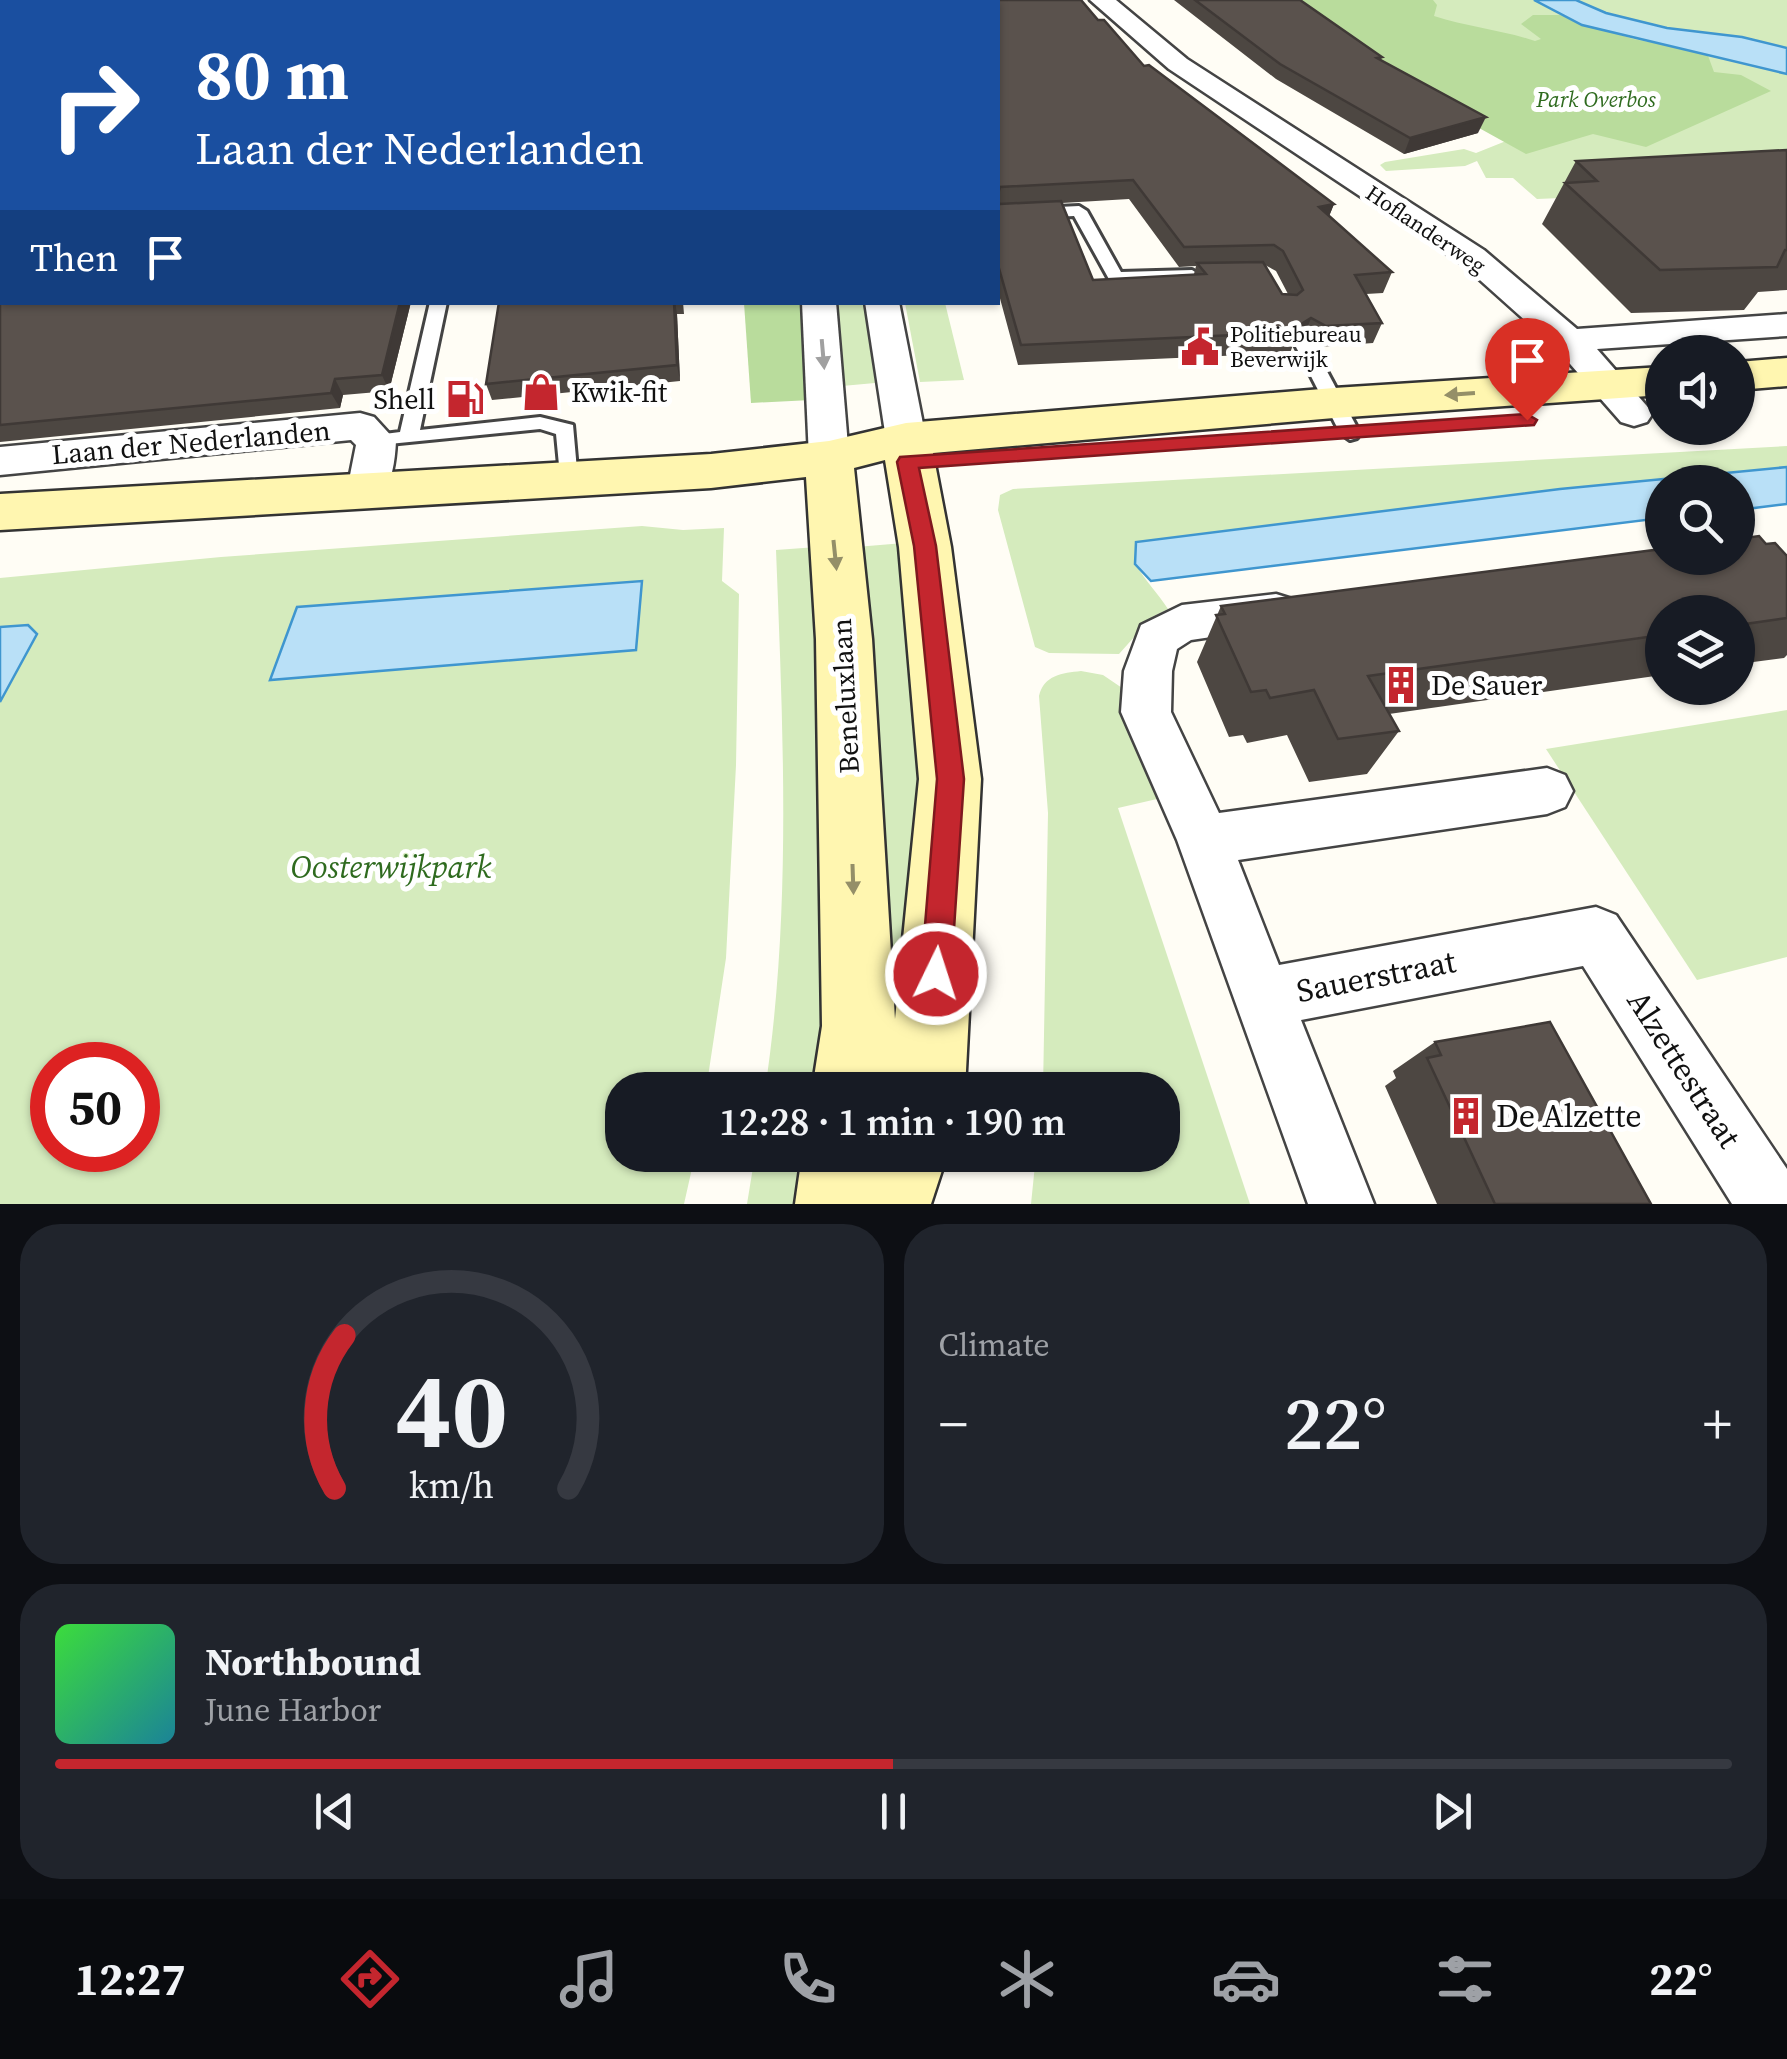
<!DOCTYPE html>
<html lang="en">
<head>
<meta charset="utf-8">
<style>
  :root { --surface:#171b24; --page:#20242c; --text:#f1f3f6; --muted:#9ea1a6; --line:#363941; --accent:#c4262e }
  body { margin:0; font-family:"Source Serif 4",serif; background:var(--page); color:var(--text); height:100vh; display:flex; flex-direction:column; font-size:38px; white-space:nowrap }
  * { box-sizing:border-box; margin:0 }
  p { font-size:32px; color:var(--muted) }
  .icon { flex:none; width:55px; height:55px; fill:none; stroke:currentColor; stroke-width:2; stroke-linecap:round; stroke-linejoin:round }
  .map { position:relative; height:1204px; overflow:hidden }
  .side { display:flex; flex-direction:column; gap:20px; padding:20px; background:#0d0f14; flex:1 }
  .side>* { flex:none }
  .guide { position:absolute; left:0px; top:0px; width:1000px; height:305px; box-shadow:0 2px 8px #0004; background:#1a4fa0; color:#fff; overflow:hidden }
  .buttons { position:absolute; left:1645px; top:335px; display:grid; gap:20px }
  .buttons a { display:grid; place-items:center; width:110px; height:110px; border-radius:50%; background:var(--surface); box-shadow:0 2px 8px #0004; font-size:50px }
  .speed { position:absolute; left:30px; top:1042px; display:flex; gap:20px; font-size:50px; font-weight:700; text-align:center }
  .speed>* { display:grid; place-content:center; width:130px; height:130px; border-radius:50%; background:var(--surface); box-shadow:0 2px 8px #0004; line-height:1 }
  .speed .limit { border:15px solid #d22; background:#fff; color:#111 }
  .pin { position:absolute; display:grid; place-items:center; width:85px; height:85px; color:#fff; margin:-102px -42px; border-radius:50% 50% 50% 0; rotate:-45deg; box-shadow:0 0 10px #0007 }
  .pin .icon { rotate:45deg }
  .me { position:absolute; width:110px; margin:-55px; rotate:4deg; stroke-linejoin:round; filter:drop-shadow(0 0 8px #0008) }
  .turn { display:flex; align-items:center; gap:35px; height:210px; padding:0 30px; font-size:45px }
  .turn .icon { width:130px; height:130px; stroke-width:2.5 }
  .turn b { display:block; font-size:70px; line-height:85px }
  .then { display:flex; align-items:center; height:95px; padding:0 30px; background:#0003; gap:20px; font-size:38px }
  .big { font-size:75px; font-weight:600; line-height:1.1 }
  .side .widget { flex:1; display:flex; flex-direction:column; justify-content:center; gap:15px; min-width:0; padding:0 35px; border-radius:40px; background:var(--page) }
  .side .dial { align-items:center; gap:0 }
  .dial svg { height:260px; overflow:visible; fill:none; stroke:var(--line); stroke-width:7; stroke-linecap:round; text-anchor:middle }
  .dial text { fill:var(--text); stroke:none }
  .song { display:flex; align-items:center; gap:30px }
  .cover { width:120px; height:120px; border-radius:15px; background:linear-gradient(135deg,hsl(120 70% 55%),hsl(190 70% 35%)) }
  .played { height:10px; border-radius:5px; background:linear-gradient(90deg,var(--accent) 50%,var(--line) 50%) }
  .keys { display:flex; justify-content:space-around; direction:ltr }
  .heat { display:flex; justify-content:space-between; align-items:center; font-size:55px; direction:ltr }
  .side .tiles { flex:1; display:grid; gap:20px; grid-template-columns:1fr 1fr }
  .widget:last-child { grid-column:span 2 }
  .trip { position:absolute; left:605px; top:1072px; width:575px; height:100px; border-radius:40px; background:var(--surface); box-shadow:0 2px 8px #0004; font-weight:600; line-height:100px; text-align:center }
  .tab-bar { display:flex; height:160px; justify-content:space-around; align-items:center; background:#090b0e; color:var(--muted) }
  .tab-bar .icon { width:70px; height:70px }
  .tab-bar .on { color:var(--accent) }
  .tab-bar b { font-size:45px; color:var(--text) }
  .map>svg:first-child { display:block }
  .green { fill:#d5ebbd; fill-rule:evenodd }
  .forest { fill:#b9dc9c }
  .water { fill:#b9e0f7; stroke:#3f96cf; stroke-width:2.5 }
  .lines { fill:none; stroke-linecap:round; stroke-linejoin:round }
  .service-casing { stroke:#444; stroke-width:6 }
  .minor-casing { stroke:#444; stroke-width:5 }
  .secondary-casing { stroke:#333; stroke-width:5 }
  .service { fill:#fff; fill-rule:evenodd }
  .minor { fill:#fff; fill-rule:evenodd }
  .secondary { fill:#fff6b0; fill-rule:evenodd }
  .wall { fill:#4d4742; fill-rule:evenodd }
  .shaded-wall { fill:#3f3936 }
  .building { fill:#5a524d; stroke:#3f3936; stroke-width:2.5 }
  .oneway { fill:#a0a0a0 }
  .oneway2 { fill:#948f68 }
  .route { fill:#c4262e; stroke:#7f191e; stroke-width:2.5 }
  .labels { text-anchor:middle; stroke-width:10; stroke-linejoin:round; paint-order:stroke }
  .far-park-label { font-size:22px; font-style:italic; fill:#2f6b1f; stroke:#fff }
  .far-street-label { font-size:22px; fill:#111; stroke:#fff }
  .far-poi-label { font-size:22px; fill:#111; stroke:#fff; text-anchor:start }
  .poi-label { font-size:28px; fill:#111; stroke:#fff; text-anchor:start }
  .street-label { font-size:28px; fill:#111; stroke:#fff }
  .near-park-label { font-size:32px; font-style:italic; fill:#2f6b1f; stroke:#fff }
  .near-street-label { font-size:32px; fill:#111; stroke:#fff }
  .near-poi-label { font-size:32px; fill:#111; stroke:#fff; text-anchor:start }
</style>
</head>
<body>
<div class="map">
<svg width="1787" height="1204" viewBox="0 0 1787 1204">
  <rect width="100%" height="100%" fill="#fffdf5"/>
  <g class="green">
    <polygon points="1280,0 1787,0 1787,199 1775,189 1537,199 1513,178 1486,178 1477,161 1465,166 1386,171 1380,165 1385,162 1464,149 1476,153 1506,141 1387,77"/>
    <polygon points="835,303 864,303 875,383 842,386"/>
    <polygon points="905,303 945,303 964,380 920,382"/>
    <path d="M1787,446V467L1560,489L1220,531L1138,557L1136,564C1144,580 1158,593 1168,609L1152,617L1119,654L1049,653L1035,647L998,510L1000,495L1013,489Z"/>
    <path d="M642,526L683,530L724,528L722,581L739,594L736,765L726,958L706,1090H622V1155H695L684,1204H0V578L221,557ZM52,1065H138V1150H52Z"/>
    <polygon points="904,543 923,746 889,1090 867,1090 856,547"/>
    <path d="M817,547L836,824L819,1090H765C792,911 783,731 776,550Z"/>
    <path d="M1081,671L1103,675L1128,692L1129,713L1157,799L1118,808L1250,1204H1031L1036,1155H1162V1090H1043L1048,813L1039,696C1044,675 1062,673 1081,671Z"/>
    <polygon points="1787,710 1787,957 1697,980 1546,749"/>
    <polygon points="755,1155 810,1155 804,1204 747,1204"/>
  </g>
  <g class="forest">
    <path d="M1280,0H1433L1437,5L1434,16C1468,27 1502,30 1535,41L1541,39L1521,24L1533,15H1560L1633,39L1707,53L1714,72L1741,75L1771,91L1646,147L1593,134L1526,154L1387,77Z"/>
    <polygon points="744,303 803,303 811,400 751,403"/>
  </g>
  <g class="water">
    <polygon points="1534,0 1576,0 1606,13 1667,28 1742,37 1787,48 1787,74 1582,25"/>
    <polygon points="1787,467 1787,504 1738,510 1738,482 1662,482 1662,518 1151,581 1135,564 1136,542 1560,489"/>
    <polygon points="642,581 636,650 270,680 297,607"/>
    <polygon points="28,625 37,634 0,702 0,627"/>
  </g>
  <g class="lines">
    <g class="service-casing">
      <g id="service">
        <polygon points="1079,206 1087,211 1121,272 1192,270 1200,275 1192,280 1110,281 1074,216 998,220 998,210"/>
        <polygon points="430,302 447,302 420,430 540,417 573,425 578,481 575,486 561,486 556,434 540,429 369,446 366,441 369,436 400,432"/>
        <polygon points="1305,341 1314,347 1360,433 1357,438 1350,440 1340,433 1296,347"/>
      </g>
    </g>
    <g class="minor-casing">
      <g id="minor">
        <polygon points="696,0 720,0 720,2 697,2"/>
        <polygon points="815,0 839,0 839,2 816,2"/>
        <polygon points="1090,0 1116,0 1187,59 1484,250 1577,329 1787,314 1787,336 1597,349 1653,413 1647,422 1634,426 1621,422 1556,348 1462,264 1169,69"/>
        <polygon points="2,90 2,107 0,108 0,91"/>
        <polygon points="802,302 836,302 849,458 843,468 829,472 815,468 809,458"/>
        <polygon points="865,302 899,302 926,439 920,448 906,452 892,448 886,439"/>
        <path d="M360,413L374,417L396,441C395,462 392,481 381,500L367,504L353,500L347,490L356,445L351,440L0,475V447Z"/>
        <polygon points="1276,594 1292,599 1299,612 1292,625 1191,640 1177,649 1172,671 1171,712 1219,813 1547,768 1565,775 1573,791 1565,807 1547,814 1238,860 1279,965 1596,907 1616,915 1787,1169 1787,1204 1732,1204 1583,966 1301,1020 1374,1204 1308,1204 1177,840 1121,712 1124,671 1141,625 1182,605"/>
      </g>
    </g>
    <g class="secondary-casing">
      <g id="secondary">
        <polygon points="1787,358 1787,386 1738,390 1738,362"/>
        <path d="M1662,367V395L1334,418L933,453L951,547L981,779L965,1090H889L890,1078L888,1090H812L822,1026L816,639L806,477L711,488L0,530V494L711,454L829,441L906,423L1334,388ZM885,460L899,547L919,779L895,1019L872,639L854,468Z"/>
        <polygon points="802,1155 947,1155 931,1204 795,1204"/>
      </g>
    </g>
    <use href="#service" class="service"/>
    <use href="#minor" class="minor"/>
    <use href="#secondary" class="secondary"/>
  </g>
  <g class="wall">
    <path d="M895,0H1081L1098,20L1144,66L1334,204L1329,216L1392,272L1383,293L1366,294L1382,323L1373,343L1318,347L1303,338L1293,345L1290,353L1018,365L998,291V2H896ZM1129,199L1179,267L1196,266L1194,274L1093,280L1062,203ZM1265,265L1276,271L1288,294H1282Z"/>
    <polygon points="1174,0 1300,0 1382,57 1381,60 1478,133 1404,154 1276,79"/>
    <polygon points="0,132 2,302 411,302 389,391 343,395 340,408 0,442"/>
    <polygon points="1787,150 1787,290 1758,292 1744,310 1631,313 1542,224 1576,161"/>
    <polygon points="499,302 683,302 684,314 677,314 680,381 492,400 486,384"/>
    <polygon points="1766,544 1787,556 1787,655 1784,658 1738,664 1738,612 1662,612 1662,675 1389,714 1399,731 1367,774 1309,782 1287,735 1247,743 1243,735 1229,737 1197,662 1221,606"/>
    <polygon points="1435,1042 1651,1204 1437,1204 1385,1086 1396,1078 1393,1071"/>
  </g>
  <g class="shaded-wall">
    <polygon points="11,0 53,0 51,2 8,2"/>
    <polygon points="2,8 2,53 0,56 0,10"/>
    <polygon points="1486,117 1478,133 1404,154 1410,138"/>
    <polygon points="1334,204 1326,224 1319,207"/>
    <polygon points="400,302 411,302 389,391 382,375"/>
    <polygon points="675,302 677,314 680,381 677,365"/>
    <polygon points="1311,318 1303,338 1293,345 1297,332 1295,328"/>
    <polygon points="335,379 343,395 340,408 331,393"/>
  </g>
  <g class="building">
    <polygon points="0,0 11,0 8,2 2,2 2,8 0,10"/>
    <polygon points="110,0 666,0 666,2 107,2"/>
    <polygon points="903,0 1081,0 1098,20 1104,20 1144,66 1149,65 1334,204 1319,207 1392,272 1355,275 1382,323 1326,326 1311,318 1295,328 1297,332 1021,345 998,265 998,202 1000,204 1061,201 1093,280 1206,274 1197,263 1263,262 1282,294 1297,295 1303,290 1283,251 1274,245 1184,247 1133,180 1000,187 998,194 998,2 904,2"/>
    <polygon points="1195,0 1300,0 1382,57 1377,58 1486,117 1410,138 1280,64"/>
    <polygon points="2,129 2,302 400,302 382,375 335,379 331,393 0,425 0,132"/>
    <polygon points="1787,150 1787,250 1785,250 1777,267 1660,270 1565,183 1597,181 1576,161"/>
    <polygon points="499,302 674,302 677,365 486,384"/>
    <polygon points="1759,536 1766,544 1775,543 1787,556 1787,618 1738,625 1738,612 1662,612 1662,635 1368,676 1399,731 1338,739 1314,690 1270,698 1266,690 1251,692 1216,615 1225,614 1221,606 1662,549 1662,558 1738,558 1738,539"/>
    <polygon points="1550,1022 1651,1204 1495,1204 1427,1058 1441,1055 1435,1042"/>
  </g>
  <defs><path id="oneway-solid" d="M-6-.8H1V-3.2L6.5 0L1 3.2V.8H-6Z" transform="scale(2.5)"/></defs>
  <use class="oneway" href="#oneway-solid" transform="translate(823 354) rotate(85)"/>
  <g class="oneway2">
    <use href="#oneway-solid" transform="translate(1460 394) rotate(176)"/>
    <use href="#oneway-solid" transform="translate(835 555) rotate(84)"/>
    <use href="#oneway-solid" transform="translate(853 879) rotate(88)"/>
  </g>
  <polygon class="route" points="1527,414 1537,420 1534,425 919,468 936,546 964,779 951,974 946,984 936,988 926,984 921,974 937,779 914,546 897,462 900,457"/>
  <defs>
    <g id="civic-bare" transform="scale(3)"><path d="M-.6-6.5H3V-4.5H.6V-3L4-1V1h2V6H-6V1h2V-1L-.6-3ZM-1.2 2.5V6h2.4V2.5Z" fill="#c4262e" stroke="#fff" stroke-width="2.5" paint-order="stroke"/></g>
    <g id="shop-bare" transform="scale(3)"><path d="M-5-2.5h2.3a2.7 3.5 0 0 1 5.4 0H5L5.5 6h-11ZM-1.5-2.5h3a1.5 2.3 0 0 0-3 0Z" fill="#c4262e" stroke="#fff" stroke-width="2.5" paint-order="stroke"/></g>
    <g id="fuel-bare" transform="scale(3)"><path d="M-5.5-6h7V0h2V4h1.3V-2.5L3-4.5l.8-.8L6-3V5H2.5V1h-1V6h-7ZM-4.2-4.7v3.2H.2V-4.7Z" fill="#c4262e" stroke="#fff" stroke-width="2.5" paint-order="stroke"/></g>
    <g id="building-bare" transform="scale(3)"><path d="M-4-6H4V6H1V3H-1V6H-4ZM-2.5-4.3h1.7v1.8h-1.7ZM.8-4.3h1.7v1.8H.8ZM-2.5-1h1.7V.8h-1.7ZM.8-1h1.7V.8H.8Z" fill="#c4262e" stroke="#fff" stroke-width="2.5" paint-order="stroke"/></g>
  </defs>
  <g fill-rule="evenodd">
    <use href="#civic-bare" x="1200" y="347"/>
    <use href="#shop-bare" x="541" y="392"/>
    <use href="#fuel-bare" x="465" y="399"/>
    <use href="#building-bare" x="1401" y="685"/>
    <use href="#building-bare" x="1466" y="1116"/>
  </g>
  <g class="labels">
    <g class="far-park-label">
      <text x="1596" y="107">Park Overbos</text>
    </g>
    <g class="far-street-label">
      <text transform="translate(1426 229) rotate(34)" y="8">Hoflanderweg</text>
    </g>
    <g class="far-poi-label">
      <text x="1230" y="342">Politiebureau<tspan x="1230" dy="25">Beverwijk</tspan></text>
    </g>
    <g class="poi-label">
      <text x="571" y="402">Kwik-fit</text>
      <text x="435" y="409" text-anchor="end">Shell</text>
      <text x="1431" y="695">De Sauer</text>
    </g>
    <g class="street-label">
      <text transform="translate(191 442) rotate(-5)" y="10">Laan der Nederlanden</text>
      <text transform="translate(845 696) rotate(-93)" y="10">Beneluxlaan</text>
    </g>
    <g class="near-park-label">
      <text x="391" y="878">Oosterwijkpark</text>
    </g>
    <g class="near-street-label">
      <text transform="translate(1376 976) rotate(-11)" y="11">Sauerstraat</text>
      <text transform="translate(1684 1069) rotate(57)" y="11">Alzettestraat</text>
    </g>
    <g class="near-poi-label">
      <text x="1496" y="1127">De Alzette</text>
    </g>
  </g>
</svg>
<div class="buttons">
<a><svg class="icon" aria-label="sound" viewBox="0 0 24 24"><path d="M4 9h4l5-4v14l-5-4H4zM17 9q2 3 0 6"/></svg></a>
<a><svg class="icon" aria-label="search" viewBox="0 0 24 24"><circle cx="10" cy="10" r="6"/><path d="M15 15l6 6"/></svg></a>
<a><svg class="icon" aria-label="layers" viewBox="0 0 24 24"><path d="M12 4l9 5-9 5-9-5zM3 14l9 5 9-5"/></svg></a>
</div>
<div class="speed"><div class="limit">50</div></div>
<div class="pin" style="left:1527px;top:420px;background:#d93025"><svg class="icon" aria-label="arrive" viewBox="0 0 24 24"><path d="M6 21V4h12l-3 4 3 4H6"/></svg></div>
<svg class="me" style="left:936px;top:974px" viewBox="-20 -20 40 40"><circle r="17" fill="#c4262e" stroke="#fff" stroke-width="3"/><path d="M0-11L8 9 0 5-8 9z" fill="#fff"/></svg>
<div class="trip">12:28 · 1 min · 190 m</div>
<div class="guide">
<div class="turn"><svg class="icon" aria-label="right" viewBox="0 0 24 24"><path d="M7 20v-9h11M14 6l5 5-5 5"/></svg><div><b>80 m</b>Laan der Nederlanden</div></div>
<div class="then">Then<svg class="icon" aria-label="arrive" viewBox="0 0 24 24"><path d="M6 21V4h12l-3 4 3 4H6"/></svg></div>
</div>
</div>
<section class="side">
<div class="tiles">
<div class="widget dial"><svg viewBox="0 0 100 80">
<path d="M14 69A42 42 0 1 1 86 69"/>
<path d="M14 69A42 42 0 0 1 17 22" stroke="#c4262e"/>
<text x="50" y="56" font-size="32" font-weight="700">40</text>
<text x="50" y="72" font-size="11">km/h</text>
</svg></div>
<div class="widget"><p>Climate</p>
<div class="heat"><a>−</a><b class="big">22°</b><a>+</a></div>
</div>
<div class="widget">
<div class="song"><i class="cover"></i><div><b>Northbound</b><p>June Harbor</p></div></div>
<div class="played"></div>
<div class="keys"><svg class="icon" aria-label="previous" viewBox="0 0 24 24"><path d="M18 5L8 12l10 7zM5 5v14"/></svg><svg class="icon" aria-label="pause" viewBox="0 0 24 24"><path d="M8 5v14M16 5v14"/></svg><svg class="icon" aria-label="next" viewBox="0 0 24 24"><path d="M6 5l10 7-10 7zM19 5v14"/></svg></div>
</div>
</div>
</section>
<nav class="tab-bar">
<b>12:27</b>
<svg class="icon on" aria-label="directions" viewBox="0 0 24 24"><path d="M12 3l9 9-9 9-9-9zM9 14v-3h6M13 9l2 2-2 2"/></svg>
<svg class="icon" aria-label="music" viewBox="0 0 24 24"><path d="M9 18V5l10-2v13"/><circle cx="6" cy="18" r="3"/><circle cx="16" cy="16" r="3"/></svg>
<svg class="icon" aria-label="phone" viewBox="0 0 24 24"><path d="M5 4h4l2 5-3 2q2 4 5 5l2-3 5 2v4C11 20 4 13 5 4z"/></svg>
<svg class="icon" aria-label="climate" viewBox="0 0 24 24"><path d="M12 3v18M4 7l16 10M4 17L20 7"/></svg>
<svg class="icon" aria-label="car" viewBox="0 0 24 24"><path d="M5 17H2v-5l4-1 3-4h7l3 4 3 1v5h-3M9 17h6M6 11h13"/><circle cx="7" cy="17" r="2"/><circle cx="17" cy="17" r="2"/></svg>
<svg class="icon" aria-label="filters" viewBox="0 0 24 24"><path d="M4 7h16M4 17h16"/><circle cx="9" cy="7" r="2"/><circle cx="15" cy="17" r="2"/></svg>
<b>22°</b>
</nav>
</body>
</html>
